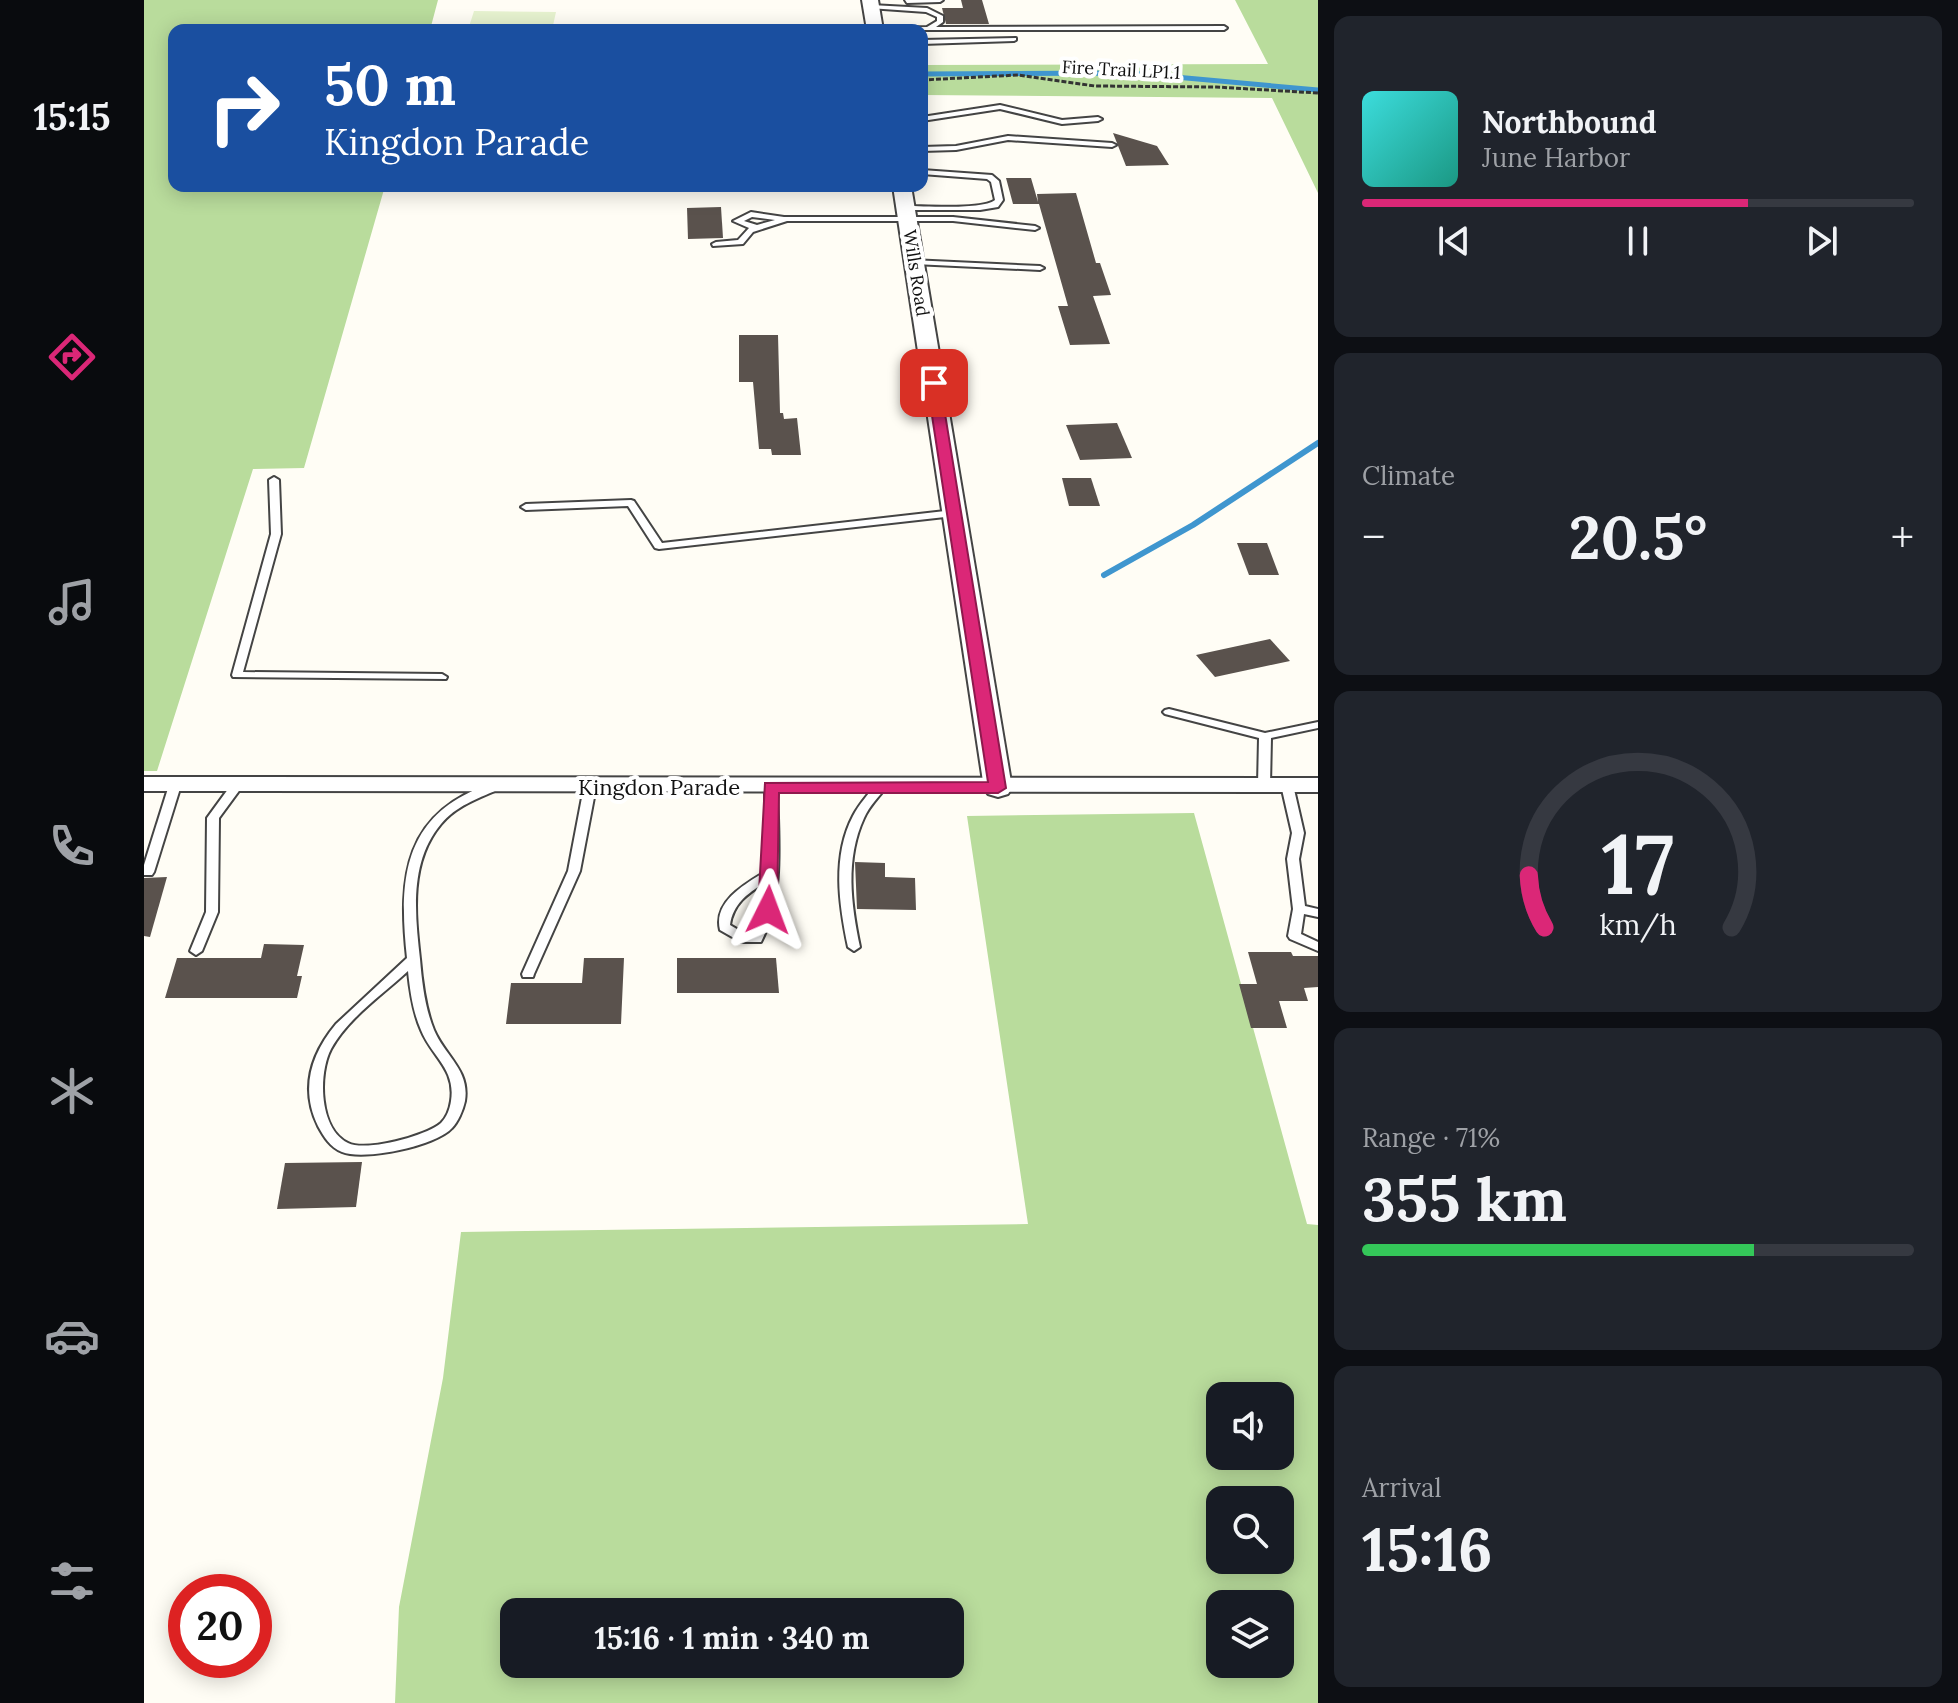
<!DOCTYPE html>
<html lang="en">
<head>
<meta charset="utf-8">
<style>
  :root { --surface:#171b24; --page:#20242c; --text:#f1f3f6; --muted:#9ea1a6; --line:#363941; --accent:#db2777 }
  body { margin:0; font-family:Lora,serif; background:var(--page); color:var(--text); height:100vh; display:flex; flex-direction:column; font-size:30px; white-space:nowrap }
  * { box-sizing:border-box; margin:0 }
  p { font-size:26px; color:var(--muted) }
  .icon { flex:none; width:44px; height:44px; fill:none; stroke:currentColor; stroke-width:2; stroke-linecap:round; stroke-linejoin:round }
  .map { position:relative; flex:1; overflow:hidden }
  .details { display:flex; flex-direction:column; gap:16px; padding:16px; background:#0d0f14; width:640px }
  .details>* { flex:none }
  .hud { position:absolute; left:24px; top:24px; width:760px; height:168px; border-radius:16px; box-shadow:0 4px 20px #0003; background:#1a4fa0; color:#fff; overflow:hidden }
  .fabs { position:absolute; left:1062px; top:1382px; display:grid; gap:16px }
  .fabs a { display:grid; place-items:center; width:88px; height:88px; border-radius:16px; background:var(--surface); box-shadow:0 4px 20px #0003; font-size:40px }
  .speed { position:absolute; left:24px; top:1574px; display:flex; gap:16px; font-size:40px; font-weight:700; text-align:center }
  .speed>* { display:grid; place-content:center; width:104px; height:104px; border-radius:50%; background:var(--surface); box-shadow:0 4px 20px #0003; line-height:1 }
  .speed .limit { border:12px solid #d22; background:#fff; color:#111 }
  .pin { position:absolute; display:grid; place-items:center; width:68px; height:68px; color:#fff; margin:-34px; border-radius:16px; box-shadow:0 4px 12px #0006 }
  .me { position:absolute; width:88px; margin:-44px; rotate:3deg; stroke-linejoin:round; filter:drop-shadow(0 0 6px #0008) }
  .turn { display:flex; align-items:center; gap:28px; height:168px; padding:0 24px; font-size:36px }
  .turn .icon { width:104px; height:104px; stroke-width:2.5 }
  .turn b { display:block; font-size:56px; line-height:68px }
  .big { font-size:60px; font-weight:700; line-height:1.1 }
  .details .widget { flex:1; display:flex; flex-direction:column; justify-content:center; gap:12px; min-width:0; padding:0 28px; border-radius:16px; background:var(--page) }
  .details .dial { align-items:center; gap:0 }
  .dial svg { height:208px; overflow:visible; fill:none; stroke:var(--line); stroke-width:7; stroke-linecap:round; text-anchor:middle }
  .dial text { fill:var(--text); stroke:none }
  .song { display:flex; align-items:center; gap:24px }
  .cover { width:96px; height:96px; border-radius:12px; background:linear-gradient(135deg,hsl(180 70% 55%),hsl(170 70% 35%)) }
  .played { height:8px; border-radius:4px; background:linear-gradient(90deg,var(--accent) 70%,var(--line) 70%) }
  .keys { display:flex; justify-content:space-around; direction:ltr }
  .heat { display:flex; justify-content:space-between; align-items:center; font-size:44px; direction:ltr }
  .charge { height:12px; border-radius:6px; background:linear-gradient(90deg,#34c759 71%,var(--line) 0) }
  .trip { position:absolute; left:356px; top:1598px; width:464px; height:80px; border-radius:16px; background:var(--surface); box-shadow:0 4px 20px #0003; font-weight:700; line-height:80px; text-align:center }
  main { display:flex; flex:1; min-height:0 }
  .tabs { display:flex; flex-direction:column; width:144px; justify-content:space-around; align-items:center; background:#090b0e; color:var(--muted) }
  .tabs .icon { width:56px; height:56px }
  .tabs .active { color:var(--accent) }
  .tabs b { font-size:36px; color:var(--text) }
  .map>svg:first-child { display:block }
  .forest { fill:#b9dc9c; fill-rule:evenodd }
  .pitch { fill:#e6f2cf }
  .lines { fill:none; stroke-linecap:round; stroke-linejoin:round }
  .stream-far1 { stroke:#3f96cf; stroke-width:5 }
  .stream { stroke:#3f96cf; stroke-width:6 }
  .building { fill:#5a524d }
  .service-casing { stroke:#444; stroke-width:4 }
  .minor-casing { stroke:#444; stroke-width:4 }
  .tertiary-casing { stroke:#444; stroke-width:4 }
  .path { stroke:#333; stroke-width:3; stroke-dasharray:5 2; stroke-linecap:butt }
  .service { fill:#fff; fill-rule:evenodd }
  .minor { fill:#fff; fill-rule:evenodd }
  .tertiary { fill:#fff; fill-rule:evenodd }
  .route { fill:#db2777; stroke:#8e194d; stroke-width:2 }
  .labels { text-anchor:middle; stroke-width:8; stroke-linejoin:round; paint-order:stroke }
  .far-street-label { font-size:18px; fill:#111; stroke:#fff }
  .street-label { font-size:22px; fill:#111; stroke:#fff }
</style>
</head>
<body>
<main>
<nav class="tabs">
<b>15:15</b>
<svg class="icon active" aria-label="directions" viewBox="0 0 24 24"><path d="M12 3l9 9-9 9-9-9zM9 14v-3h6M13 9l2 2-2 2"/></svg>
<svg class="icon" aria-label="music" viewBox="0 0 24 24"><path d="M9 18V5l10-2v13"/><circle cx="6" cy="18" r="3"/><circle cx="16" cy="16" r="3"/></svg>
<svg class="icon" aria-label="phone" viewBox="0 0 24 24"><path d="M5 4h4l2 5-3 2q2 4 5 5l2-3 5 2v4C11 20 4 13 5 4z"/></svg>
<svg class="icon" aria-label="climate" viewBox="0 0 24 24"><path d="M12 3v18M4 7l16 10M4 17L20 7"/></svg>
<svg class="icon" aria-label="car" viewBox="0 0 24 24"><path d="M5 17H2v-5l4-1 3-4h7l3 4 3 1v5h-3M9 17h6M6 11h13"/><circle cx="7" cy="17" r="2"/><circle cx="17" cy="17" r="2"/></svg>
<svg class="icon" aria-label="filters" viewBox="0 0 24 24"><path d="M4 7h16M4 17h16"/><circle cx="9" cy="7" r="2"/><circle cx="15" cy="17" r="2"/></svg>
</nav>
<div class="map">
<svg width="1174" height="1703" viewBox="0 0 1174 1703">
  <rect width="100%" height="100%" fill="#fffdf5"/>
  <g class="forest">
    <polygon points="0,0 294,0 286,30 30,30 30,186 241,186 160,468 109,469 13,771 0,771"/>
    <polygon points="1091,0 1174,0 1174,193 1128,98 778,95 778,65 1124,64"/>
    <path d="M1050,813L1163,1224L1174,1225V1703H251L255,1607L299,1378L317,1232L884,1224L823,816ZM1076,1396H1136V1456H1076ZM1076,1500H1136V1560H1076ZM1076,1604H1136V1664H1076ZM370,1612H806V1664H370Z"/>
  </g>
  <polygon class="pitch" points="330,11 412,12 408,30 324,30"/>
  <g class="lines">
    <polyline class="stream-far1" points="778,74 987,73 1174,90"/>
    <polyline class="stream" points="960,575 1049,525 1174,443"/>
  </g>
  <g class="building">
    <polygon points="817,0 838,0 845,24 802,24 798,8 819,8"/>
    <polygon points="969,133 1013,146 1025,165 982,166"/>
    <polygon points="862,178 887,178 894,202 893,194 932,193 952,263 956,263 967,295 949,296 966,344 926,345 914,306 924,306 895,204 869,204"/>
    <polygon points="577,207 579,238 544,239 543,208"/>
    <polygon points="595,335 634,335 636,413 639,413 640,419 653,418 657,455 628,455 627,449 615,449 609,382 595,382"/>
    <polygon points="973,423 988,458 936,460 922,425"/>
    <polygon points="918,478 947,478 956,506 925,506"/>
    <polygon points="1093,543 1123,543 1135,575 1105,575"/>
    <polygon points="1126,639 1146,661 1071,677 1052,655"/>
    <polygon points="711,862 741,863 741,877 771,878 772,910 713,909"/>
    <polygon points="23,877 6,937 0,936 0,878"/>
    <polygon points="120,944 160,945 153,976 158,976 153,998 21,998 33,958 117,958"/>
    <polygon points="1104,952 1147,952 1149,956 1174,956 1174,987 1160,988 1164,1001 1135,1001 1143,1028 1107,1028 1095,984 1113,984"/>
    <polygon points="440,958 480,958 477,1024 362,1024 367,983 438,983"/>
    <polygon points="533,958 632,958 635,993 533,993"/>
    <polygon points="218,1162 212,1207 133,1209 141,1163"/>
  </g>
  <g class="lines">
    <g class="service-casing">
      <g id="service">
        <polygon points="761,0 799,0 796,2 763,3"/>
        <polygon points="727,5 783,8 799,16 799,22 792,27 1080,26 1083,28 1080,30 728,30 731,28 783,27 793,21 793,17 782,12 725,8 724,7"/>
        <polygon points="872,38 872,40 870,41 778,44 778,40"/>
        <polygon points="856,105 918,120 954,117 958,119 954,121 918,124 856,109 778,121 778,117"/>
        <polygon points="864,136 968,143 972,145 968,147 864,140 812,150 778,151 778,147 812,146"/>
        <path d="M778,170L848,175L855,181L859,200L854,207L836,210H759V206H762C782,206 838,210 851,200L847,182L843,179L778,174Z"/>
        <path d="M607,212L640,217H809L891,226L895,228L891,230L809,221H643L609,232L599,244L569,246L568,244L572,242L594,240L605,228L589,221ZM608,217L631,220L613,225L600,221Z"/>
        <polygon points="767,260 896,266 900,268 896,270 770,264 766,262"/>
        <polygon points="130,477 135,480 137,534 99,672 298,674 303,677 302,679 89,677 88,675 127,534 125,480"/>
        <polygon points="487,500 490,501 518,543 810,510 815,513 810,516 515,549 511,548 484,506 382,510 377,507 382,504"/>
        <polygon points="1025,709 1121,733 1174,722 1174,728 1127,738 1126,785 1120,789 1114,785 1115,738 1021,714 1019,712 1021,710"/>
        <polygon points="32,778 38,782 10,872 8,875 0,875 0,865 26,782"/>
        <polygon points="94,780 100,784 75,818 74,912 58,951 52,955 46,951 62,912 63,818 90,781"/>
        <polygon points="1143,781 1149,785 1160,833 1155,859 1161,906 1174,909 1174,917 1160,914 1157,934 1174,942 1174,951 1146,939 1144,936 1149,909 1143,859 1148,833 1137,785"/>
        <path d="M349,783L355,787L353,790C333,799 312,806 297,824C265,862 271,914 276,959C278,983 281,1008 290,1030C301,1056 326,1070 321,1101C319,1110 314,1122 308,1128C292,1146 220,1161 198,1152C186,1147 180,1137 174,1126C156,1089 167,1054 192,1024L263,958C254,876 260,812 349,783ZM264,971C266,991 269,1012 277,1030C288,1057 312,1069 307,1101C306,1108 303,1117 297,1123C282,1136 222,1152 204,1143C175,1129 174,1074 187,1049C204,1018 238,995 264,971Z"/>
        <polygon points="446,783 452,787 436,871 390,974 389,977 379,977 378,974 424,871 440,787"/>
        <path d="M627,783L633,787C634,837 641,896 617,942H597L576,930C569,902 601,884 621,872V787ZM620,883L618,905L608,935H603L586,925C589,904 603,894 620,883Z"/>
        <path d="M736,783L742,787C735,797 725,806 720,818C701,859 707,904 716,947L710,951L704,947C695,904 688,856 709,816C715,804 724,795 732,784Z"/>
      </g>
    </g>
    <g class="minor-casing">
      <polygon id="minor" points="0,777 1174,778 1174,792 0,791"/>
    </g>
    <g class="tertiary-casing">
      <g id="tertiary">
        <polygon points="718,0 734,0 739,30 723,30"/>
        <polygon points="749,186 767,186 868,788 864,794 854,797 844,794 840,788"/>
      </g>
    </g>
    <polyline class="path" points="778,80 874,75 951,86 1072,87 1174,93"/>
    <use href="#service" class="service"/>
    <use href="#minor" class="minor"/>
    <use href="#tertiary" class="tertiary"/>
  </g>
  <polygon class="route" points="790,379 796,383 862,788 854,793 635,793 633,910 624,916 617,915 614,910 621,783 844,782 783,383"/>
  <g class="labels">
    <g class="far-street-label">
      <text transform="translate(977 70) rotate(3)" y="6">Fire Trail LP1.1</text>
      <text transform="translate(772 273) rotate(81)" y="6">Wills Road</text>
    </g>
    <g class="street-label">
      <text x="515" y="795">Kingdon Parade</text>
    </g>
  </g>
</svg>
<div class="fabs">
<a><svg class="icon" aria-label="sound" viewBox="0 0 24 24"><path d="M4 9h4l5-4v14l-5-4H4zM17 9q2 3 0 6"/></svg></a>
<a><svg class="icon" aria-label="search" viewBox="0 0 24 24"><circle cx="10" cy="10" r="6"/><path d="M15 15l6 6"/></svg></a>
<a><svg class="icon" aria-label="layers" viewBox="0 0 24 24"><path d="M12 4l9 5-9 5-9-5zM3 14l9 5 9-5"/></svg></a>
</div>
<div class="speed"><div class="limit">20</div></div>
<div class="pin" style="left:790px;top:383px;background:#d93025"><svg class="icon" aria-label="arrive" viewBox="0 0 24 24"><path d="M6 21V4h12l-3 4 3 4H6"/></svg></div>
<svg class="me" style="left:624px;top:910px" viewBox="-20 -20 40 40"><path d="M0-17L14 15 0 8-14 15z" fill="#db2777" stroke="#fff" stroke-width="4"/></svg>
<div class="trip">15:16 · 1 min · 340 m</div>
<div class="hud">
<div class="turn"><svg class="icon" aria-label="right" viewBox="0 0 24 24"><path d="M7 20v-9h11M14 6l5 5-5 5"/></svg><div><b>50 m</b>Kingdon Parade</div></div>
</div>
</div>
<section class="details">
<div class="widget">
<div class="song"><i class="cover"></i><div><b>Northbound</b><p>June Harbor</p></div></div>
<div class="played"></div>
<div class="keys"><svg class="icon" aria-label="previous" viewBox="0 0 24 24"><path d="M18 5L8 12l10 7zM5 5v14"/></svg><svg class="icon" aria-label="pause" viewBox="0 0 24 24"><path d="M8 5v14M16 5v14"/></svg><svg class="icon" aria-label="next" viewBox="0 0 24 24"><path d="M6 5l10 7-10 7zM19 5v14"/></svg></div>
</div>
<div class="widget"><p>Climate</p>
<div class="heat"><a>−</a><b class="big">20.5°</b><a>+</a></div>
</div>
<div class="widget dial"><svg viewBox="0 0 100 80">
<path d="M14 69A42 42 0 1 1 86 69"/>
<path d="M14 69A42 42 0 0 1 8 49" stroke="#db2777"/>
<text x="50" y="56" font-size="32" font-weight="700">17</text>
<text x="50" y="72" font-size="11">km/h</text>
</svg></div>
<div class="widget"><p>Range · 71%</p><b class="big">355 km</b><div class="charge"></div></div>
<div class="widget"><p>Arrival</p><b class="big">15:16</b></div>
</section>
</main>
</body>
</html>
